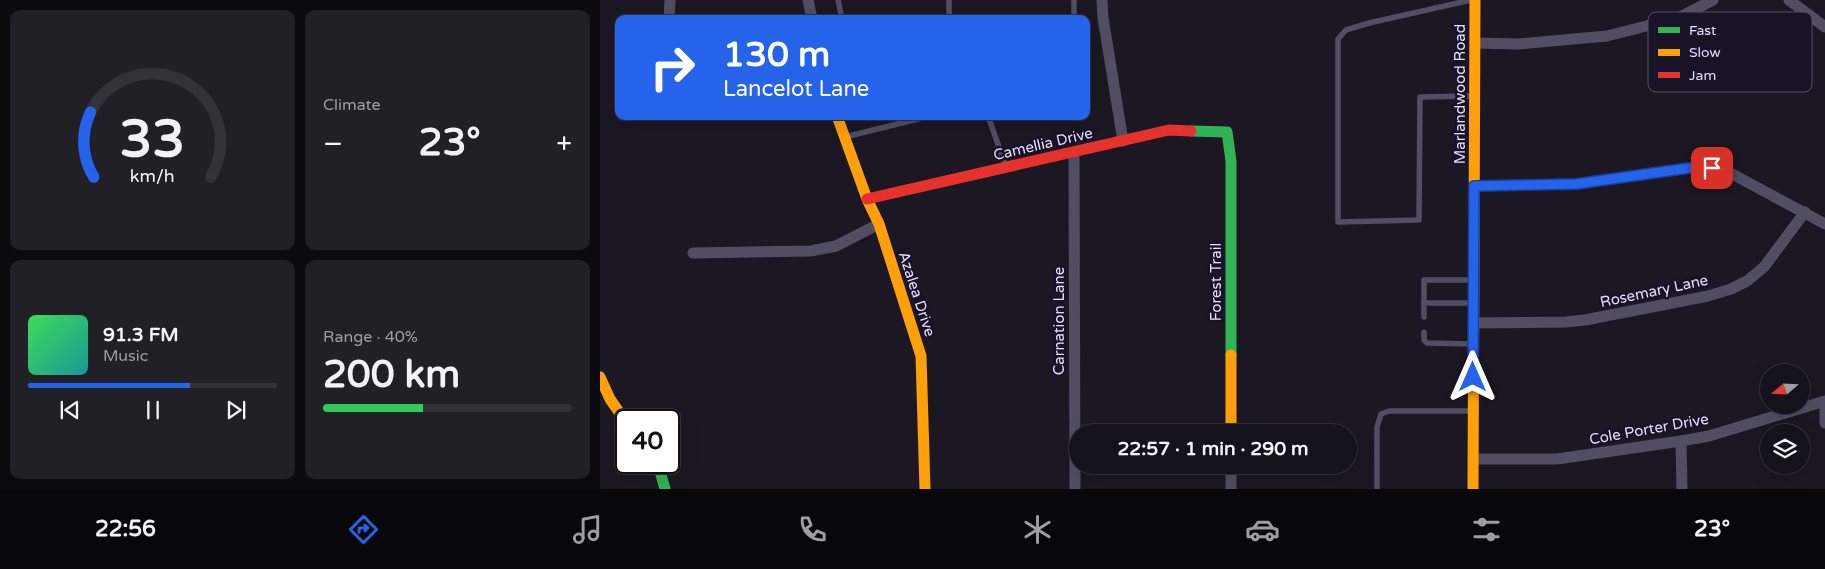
<!DOCTYPE html>
<html lang="en">
<head>
<meta charset="utf-8">
<style>
  :root { --surface:#14121a; --page:#212027; --text:#f1f3f6; --muted:#9d9ea2; --line:#333239; --accent:#2563eb }
  body { margin:0; font-family:"Varela Round",sans-serif; background:var(--page); color:var(--text); height:100vh; display:flex; flex-direction:column; font-size:19px; white-space:nowrap }
  * { box-sizing:border-box; margin:0 }
  p { font-size:16px; color:var(--muted) }
  .icon { flex:none; width:28px; height:28px; fill:none; stroke:currentColor; stroke-width:2; stroke-linecap:round; stroke-linejoin:round }
  .map { position:relative; flex:1; overflow:hidden }
  .side { display:flex; flex-direction:column; gap:10px; padding:10px; background:#0b0a0e; width:600px }
  .side>* { flex:none }
  .banner { position:absolute; left:15px; top:15px; width:475px; height:105px; border-radius:10px; box-shadow:0 5px 20px #0002,0 0 0 1px var(--line); background:#2563eb; color:#fff; overflow:hidden }
  .needle { width:32px; rotate:251deg }
  .buttons { position:absolute; left:1160px; top:364px; display:grid; gap:10px }
  .buttons a { display:grid; place-items:center; width:50px; height:50px; border-radius:50%; background:var(--surface); box-shadow:0 5px 20px #0002,0 0 0 1px var(--line); font-size:25px }
  .speed { position:absolute; left:15px; top:409px; display:flex; gap:10px; font-size:25px; font-weight:700; text-align:center }
  .speed>* { display:grid; place-content:center; width:65px; height:65px; border-radius:50%; background:var(--surface); box-shadow:0 5px 20px #0002,0 0 0 1px var(--line); line-height:1 }
  .speed .limit { border:2px solid #111; border-radius:8px; background:#fff; color:#111 }
  .pin { position:absolute; display:grid; place-items:center; width:42px; height:42px; color:#fff; margin:-21px; border-radius:10px; box-shadow:0 2px 8px #0006 }
  .me { position:absolute; width:55px; margin:-28px; rotate:0deg; stroke-linejoin:round; filter:drop-shadow(0 0 4px #0008) }
  .turn { display:flex; align-items:center; gap:18px; height:105px; padding:0 25px; font-size:22px }
  .turn .icon { width:65px; height:65px; stroke-width:2.5 }
  .turn b { display:block; font-size:35px; line-height:42px }
  .big { font-size:38px; font-weight:800; line-height:1.1 }
  .side .card { flex:1; display:flex; flex-direction:column; justify-content:center; gap:8px; min-width:0; padding:0 18px; border-radius:10px; background:var(--page) }
  .side .dial { align-items:center; gap:0 }
  .dial svg { height:130px; overflow:visible; fill:none; stroke:var(--line); stroke-width:7; stroke-linecap:round; text-anchor:middle }
  .dial text { fill:var(--text); stroke:none }
  .song { display:flex; align-items:center; gap:15px }
  .cover { width:60px; height:60px; border-radius:8px; background:linear-gradient(135deg,hsl(130 70% 55%),hsl(180 70% 35%)) }
  .played { height:5px; border-radius:2px; background:linear-gradient(90deg,var(--accent) 65%,var(--line) 65%) }
  .keys { display:flex; justify-content:space-around; direction:ltr }
  .heat { display:flex; justify-content:space-between; align-items:center; font-size:28px; direction:ltr }
  .charge { height:8px; border-radius:4px; background:linear-gradient(90deg,#34c759 40%,var(--line) 0) }
  .side .tiles { flex:1; display:grid; gap:10px; grid-template-columns:repeat(2,1fr) }
  .trip { position:absolute; left:469px; top:424px; width:288px; height:50px; border-radius:25px; background:var(--surface); box-shadow:0 5px 20px #0002,0 0 0 1px var(--line); font-weight:800; line-height:50px; text-align:center }
  .tab-bar { display:flex; height:80px; justify-content:space-around; align-items:center; background:#08070a; color:var(--muted) }
  .tab-bar .icon { width:35px; height:35px }
  .tab-bar .selected { color:var(--accent) }
  .tab-bar b { font-size:22px; color:var(--text) }
  main { display:flex; flex:1; min-height:0 }
  .map>svg:first-child { display:block }
  .lines { fill:none; stroke-linecap:round; stroke-linejoin:round }
  .lane { stroke:#514e63; stroke-width:5.5 }
  .street { stroke:#514e63; stroke-width:11 }
  .fast { stroke:#30b455; stroke-width:11 }
  .slow { stroke:#ff9f0a; stroke-width:11 }
  .jam { stroke:#e5322d; stroke-width:11 }
  .route-casing { stroke:#184099; stroke-width:12 }
  .route { stroke:#2563eb; stroke-width:9 }
  .labels { text-anchor:middle; stroke-width:5; stroke-linejoin:round; paint-order:stroke }
  .street-label { font-size:15px; fill:#e4ddfc; stroke:#191328 }
  .key { fill:#191328; stroke:#565068; stroke-width:1 }
  .key-label { font-size:14px; fill:#e4ddfc }
</style>
</head>
<body>
<main>
<section class="side">
<div class="tiles">
<div class="card dial"><svg viewBox="0 0 100 80">
<path d="M14 69A42 42 0 1 1 86 69"/>
<path d="M14 69A42 42 0 0 1 12 29" stroke="#2563eb"/>
<text x="50" y="56" font-size="32" font-weight="700">33</text>
<text x="50" y="72" font-size="11">km/h</text>
</svg></div>
<div class="card"><p>Climate</p>
<div class="heat"><a>−</a><b class="big">23°</b><a>+</a></div>
</div>
<div class="card">
<div class="song"><i class="cover"></i><div><b>91.3 FM</b><p>Music</p></div></div>
<div class="played"></div>
<div class="keys"><svg class="icon" aria-label="previous" viewBox="0 0 24 24"><path d="M18 5L8 12l10 7zM5 5v14"/></svg><svg class="icon" aria-label="pause" viewBox="0 0 24 24"><path d="M8 5v14M16 5v14"/></svg><svg class="icon" aria-label="next" viewBox="0 0 24 24"><path d="M6 5l10 7-10 7zM19 5v14"/></svg></div>
</div>
<div class="card"><p>Range · 40%</p><b class="big">200 km</b><div class="charge"></div></div>
</div>
</section>
<div class="map">
<svg width="1225" height="489" viewBox="0 0 1225 489">
  <rect width="100%" height="100%" fill="#1b1823"/>
  <g class="lines">
    <g class="lane">
      <polyline points="238,0 242,19"/>
      <polyline points="349,0 349,12 351,19"/>
      <polyline points="474,0 474,19"/>
      <polyline points="871,0 769,23 746,30 738,39 738,222 819,220 820,97 872,96"/>
      <polyline points="388,116 406,167"/>
      <polyline points="245,137 330,116"/>
      <polyline points="824,303 872,303"/>
      <polyline points="824,317 824,280 872,280"/>
      <polyline points="824,332 824,340 827,343 872,344"/>
      <polyline points="777,489 777,427 781,414 789,411 873,411"/>
    </g>
    <g class="street">
      <polyline points="208,0 212,19"/>
      <polyline points="502,0 503,18 523,141"/>
      <polyline points="1189,0 1225,27"/>
      <polyline points="69,19 70,0"/>
      <polyline points="875,43 918,44 1007,36 1078,18 1113,0"/>
      <polyline points="474,153 475,489"/>
      <polyline points="874,186 976,184 1089,168 1112,168 1124,170 1136,176 1225,224"/>
      <polyline points="93,253 211,251 236,246 279,224"/>
      <polyline points="873,323 966,322 985,320 1108,296 1131,289 1147,281 1164,267 1205,212"/>
      <polyline points="1225,402 1225,423"/>
      <polyline points="1081,441 1082,489"/>
      <polyline points="873,459 957,459 1081,441 1109,436 1225,401"/>
      <polyline points="631,465 631,489"/>
    </g>
    <g class="fast">
      <polyline points="591,131 627,132 631,161 631,355"/>
      <polyline points="55,462 60,471 65,489"/>
    </g>
    <g class="slow">
      <polyline points="237,116 267,199 279,224 321,356 325,489"/>
      <polyline points="631,355 631,432"/>
      <polyline points="0,377 10,399 26,422"/>
      <polyline points="873,489 875,0"/>
    </g>
    <polyline class="jam" points="267,199 569,130 591,131"/>
  </g>
  <g class="lines">
    <g class="route-casing">
      <polyline id="route" points="873,377 874,186 976,184 1089,168 1112,168"/>
    </g>
    <use href="#route" class="route"/>
  </g>
  <g class="labels">
    <g class="street-label">
      <text transform="translate(860 94) rotate(-90)" y="5">Marlandwood Road</text>
      <text transform="translate(443 144) rotate(-13)" y="5">Camellia Drive</text>
      <text transform="translate(616 282) rotate(-90)" y="5">Forest Trail</text>
      <text transform="translate(1054 291) rotate(-12)" y="5">Rosemary Lane</text>
      <text transform="translate(317 294) rotate(72)" y="5">Azalea Drive</text>
      <text transform="translate(459 321) rotate(-90)" y="5">Carnation Lane</text>
      <text transform="translate(1049 429) rotate(-10)" y="5">Cole Porter Drive</text>
    </g>
  </g>
  <rect x="1048" y="12" width="164" height="80" rx="8" class="key"/>
  <rect x="1058" y="27" width="22" height="6" fill="#30b455"/>
  <rect x="1058" y="49" width="22" height="7" fill="#ff9f0a"/>
  <rect x="1058" y="72" width="22" height="6" fill="#e5322d"/>
  <g class="key-label">
    <text x="1089" y="35">Fast</text>
    <text x="1089" y="57">Slow</text>
    <text x="1089" y="80">Jam</text>
  </g>
</svg>
<div class="buttons">
<a><svg class="needle" viewBox="-14 -14 28 28"><path d="M0-13l5 13h-10z" fill="#e53935"/><path d="M0 13l5-13h-10z" fill="#9d9ea2"/></svg></a>
<a><svg class="icon" aria-label="layers" viewBox="0 0 24 24"><path d="M12 4l9 5-9 5-9-5zM3 14l9 5 9-5"/></svg></a>
</div>
<div class="speed"><div class="limit">40</div></div>
<div class="pin" style="left:1112px;top:168px;background:#d93025"><svg class="icon" aria-label="arrive" viewBox="0 0 24 24"><path d="M6 21V4h12l-3 4 3 4H6"/></svg></div>
<svg class="me" style="left:873px;top:377px" viewBox="-20 -20 40 40"><path d="M0-17L14 15 0 8-14 15z" fill="#2563eb" stroke="#fff" stroke-width="4"/></svg>
<div class="trip">22:57 · 1 min · 290 m</div>
<div class="banner">
<div class="turn"><svg class="icon" aria-label="right" viewBox="0 0 24 24"><path d="M7 20v-9h11M14 6l5 5-5 5"/></svg><div><b>130 m</b>Lancelot Lane</div></div>
</div>
</div>
</main>
<nav class="tab-bar">
<b>22:56</b>
<svg class="icon selected" aria-label="directions" viewBox="0 0 24 24"><path d="M12 3l9 9-9 9-9-9zM9 14v-3h6M13 9l2 2-2 2"/></svg>
<svg class="icon" aria-label="music" viewBox="0 0 24 24"><path d="M9 18V5l10-2v13"/><circle cx="6" cy="18" r="3"/><circle cx="16" cy="16" r="3"/></svg>
<svg class="icon" aria-label="phone" viewBox="0 0 24 24"><path d="M5 4h4l2 5-3 2q2 4 5 5l2-3 5 2v4C11 20 4 13 5 4z"/></svg>
<svg class="icon" aria-label="climate" viewBox="0 0 24 24"><path d="M12 3v18M4 7l16 10M4 17L20 7"/></svg>
<svg class="icon" aria-label="car" viewBox="0 0 24 24"><path d="M5 17H2v-5l4-1 3-4h7l3 4 3 1v5h-3M9 17h6M6 11h13"/><circle cx="7" cy="17" r="2"/><circle cx="17" cy="17" r="2"/></svg>
<svg class="icon" aria-label="filters" viewBox="0 0 24 24"><path d="M4 7h16M4 17h16"/><circle cx="9" cy="7" r="2"/><circle cx="15" cy="17" r="2"/></svg>
<b>23°</b>
</nav>
</body>
</html>
